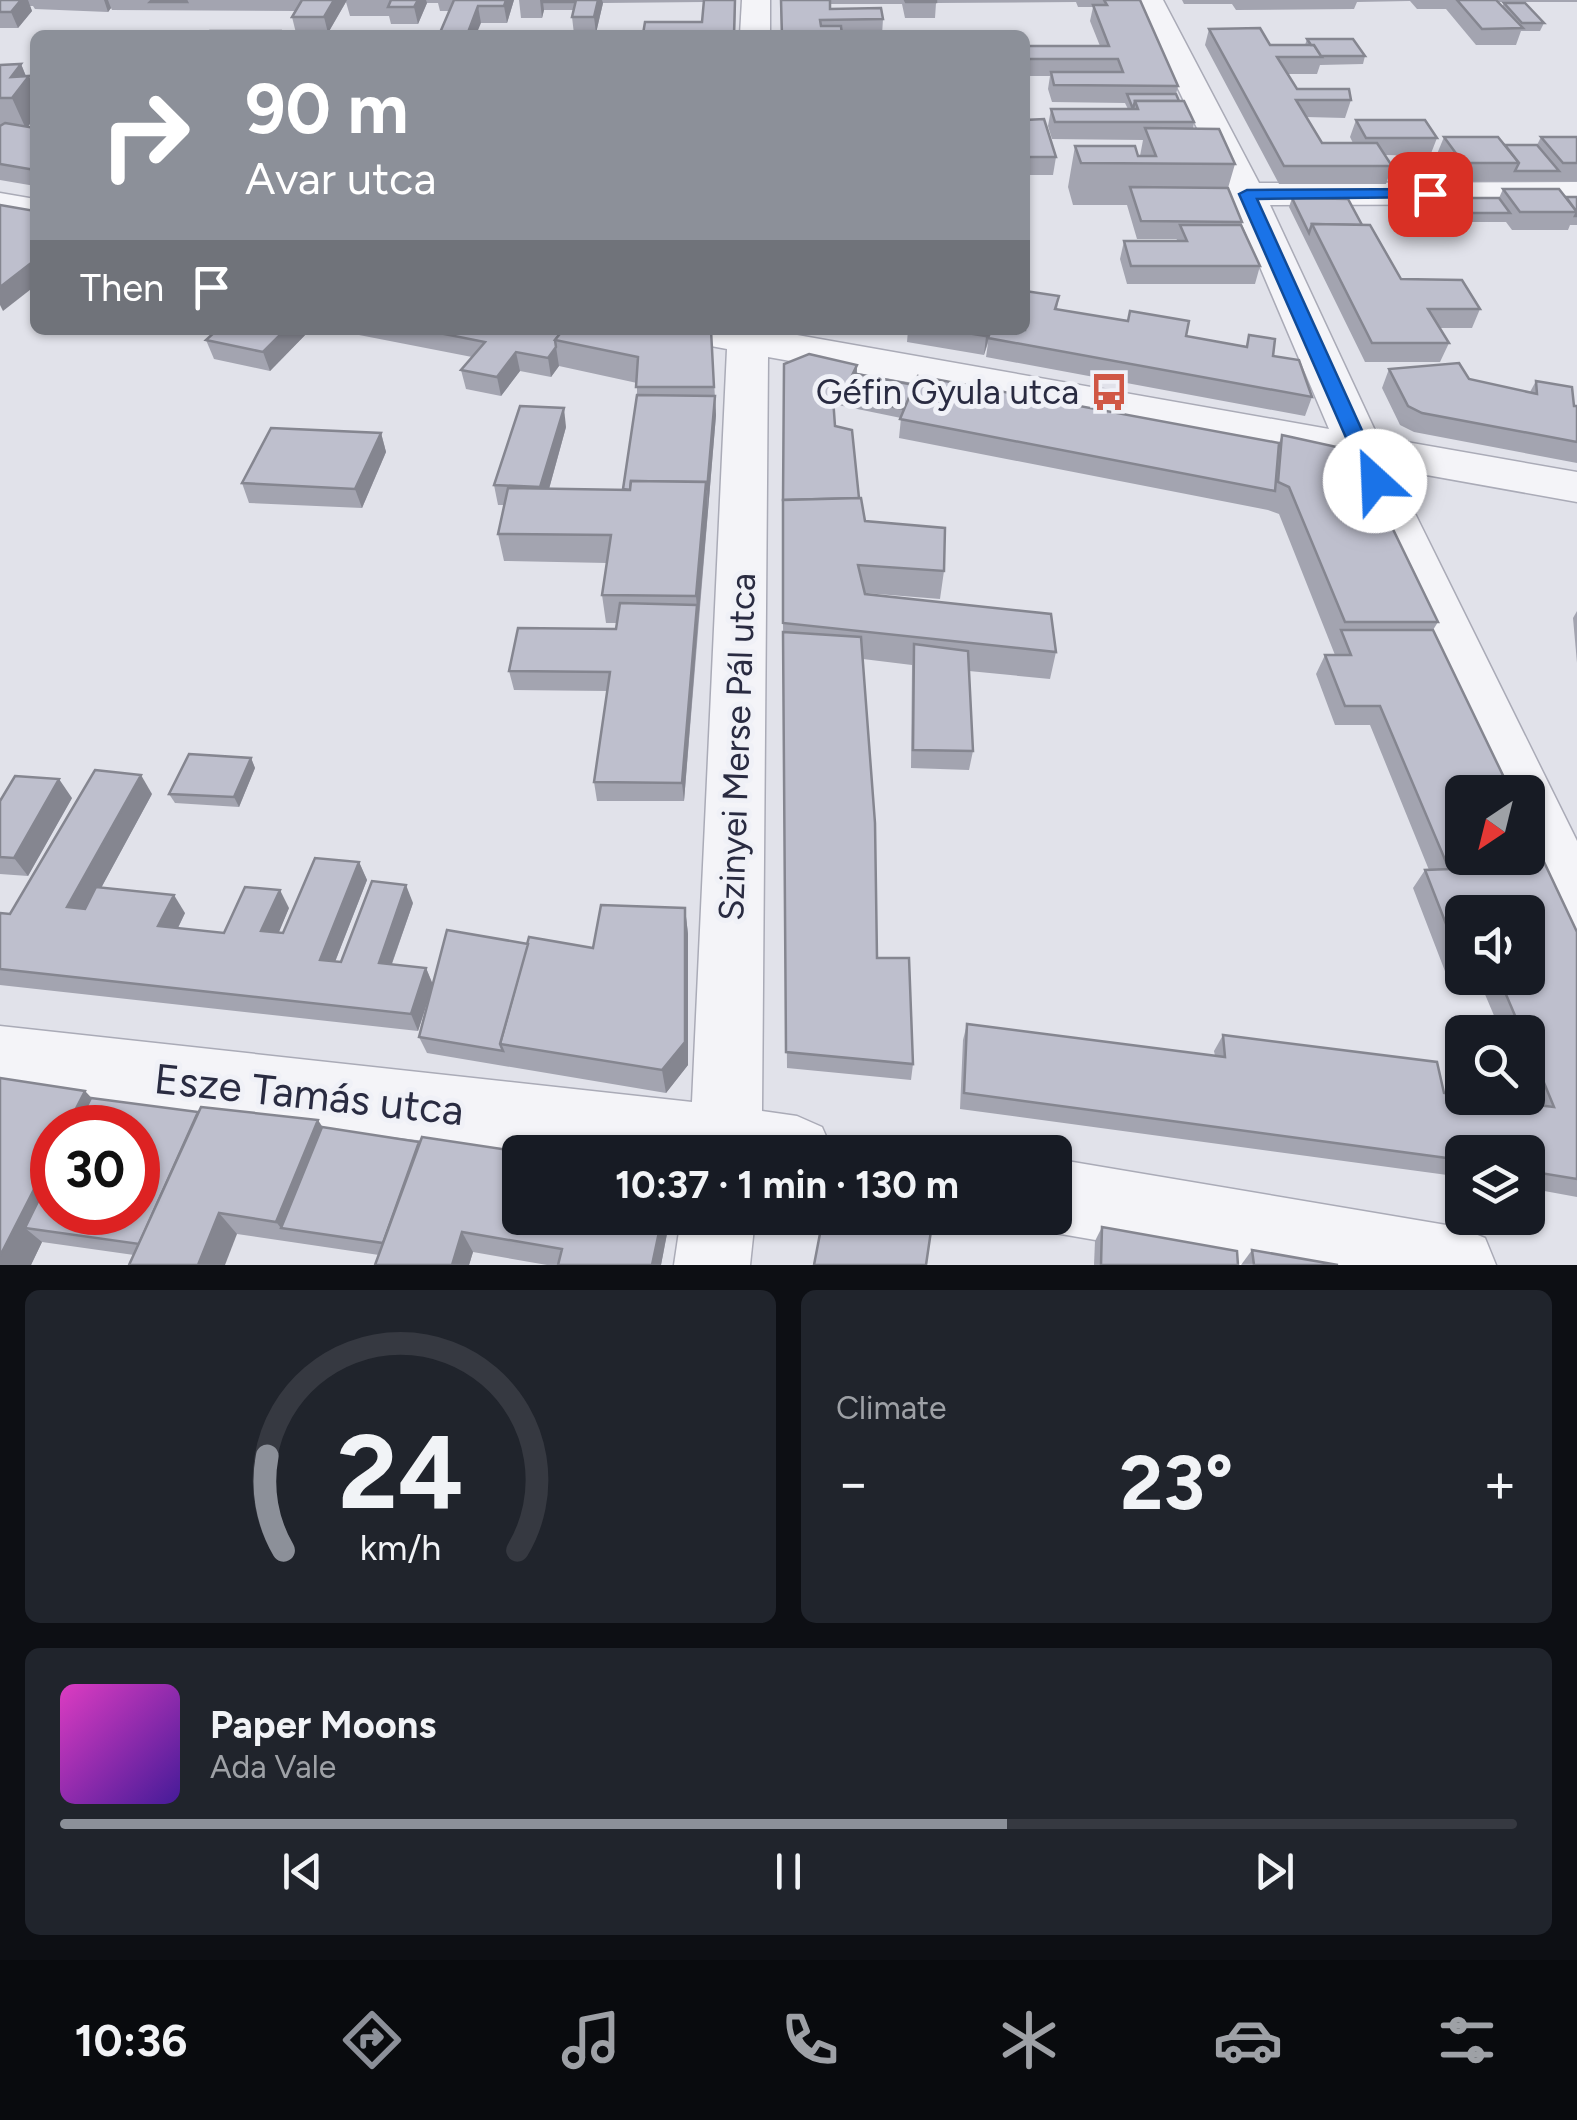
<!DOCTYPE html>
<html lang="en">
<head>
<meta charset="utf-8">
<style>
  :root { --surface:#171b24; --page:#20242c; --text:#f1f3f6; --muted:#9ea1a6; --line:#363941; --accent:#8c9099 }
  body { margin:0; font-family:Figtree,sans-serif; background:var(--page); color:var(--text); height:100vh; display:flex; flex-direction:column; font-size:38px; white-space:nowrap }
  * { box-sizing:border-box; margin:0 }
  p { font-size:32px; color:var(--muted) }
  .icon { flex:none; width:55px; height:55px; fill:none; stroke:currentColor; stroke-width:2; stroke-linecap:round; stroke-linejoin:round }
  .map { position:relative; height:1265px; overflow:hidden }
  .sheet { display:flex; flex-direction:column; gap:25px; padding:25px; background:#0d0f14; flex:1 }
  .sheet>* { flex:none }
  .guide { position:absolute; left:30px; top:30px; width:1000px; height:305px; border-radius:15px; box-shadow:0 2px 8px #0004; background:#8c9099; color:#fff; overflow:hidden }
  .needle { width:65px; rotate:215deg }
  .tools { position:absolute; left:1445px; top:775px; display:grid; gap:20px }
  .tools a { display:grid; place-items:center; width:100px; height:100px; border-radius:15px; background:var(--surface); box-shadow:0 2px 8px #0004; font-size:50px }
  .speed { position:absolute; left:30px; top:1105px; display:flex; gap:20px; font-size:50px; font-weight:700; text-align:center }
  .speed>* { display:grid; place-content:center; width:130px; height:130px; border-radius:50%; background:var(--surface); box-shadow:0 2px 8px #0004; line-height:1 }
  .speed .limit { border:15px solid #d22; background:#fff; color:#111 }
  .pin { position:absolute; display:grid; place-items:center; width:85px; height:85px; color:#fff; margin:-42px; border-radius:20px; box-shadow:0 5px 15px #0006 }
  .me { position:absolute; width:110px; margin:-55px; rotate:335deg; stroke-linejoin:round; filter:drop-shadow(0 0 8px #0008) }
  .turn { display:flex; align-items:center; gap:35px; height:210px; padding:0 50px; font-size:45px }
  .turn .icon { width:130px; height:130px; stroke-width:2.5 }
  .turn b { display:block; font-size:70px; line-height:85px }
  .then { display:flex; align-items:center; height:95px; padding:0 50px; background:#0003; gap:20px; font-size:38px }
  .big { font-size:75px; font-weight:700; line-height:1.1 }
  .sheet .tile { flex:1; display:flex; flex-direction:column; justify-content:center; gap:15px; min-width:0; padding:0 35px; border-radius:15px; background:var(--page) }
  .sheet .dial { align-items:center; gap:0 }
  .dial svg { height:260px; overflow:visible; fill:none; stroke:var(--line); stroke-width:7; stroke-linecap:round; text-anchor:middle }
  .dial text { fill:var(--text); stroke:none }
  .song { display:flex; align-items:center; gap:30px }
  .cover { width:120px; height:120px; border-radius:15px; background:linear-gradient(135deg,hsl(310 70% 55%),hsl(260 70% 35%)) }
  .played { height:10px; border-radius:5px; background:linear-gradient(90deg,var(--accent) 65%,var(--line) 65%) }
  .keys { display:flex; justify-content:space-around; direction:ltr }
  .heat { display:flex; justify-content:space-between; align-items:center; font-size:55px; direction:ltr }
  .sheet .tiles { flex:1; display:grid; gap:25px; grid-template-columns:1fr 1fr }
  .tile:last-child { grid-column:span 2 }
  .trip { position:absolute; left:502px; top:1135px; width:570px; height:100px; border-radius:15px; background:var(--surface); box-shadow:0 2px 8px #0004; font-weight:700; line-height:100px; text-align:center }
  .menu { display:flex; height:160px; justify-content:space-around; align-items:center; background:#090b0e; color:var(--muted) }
  .menu .icon { width:70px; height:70px }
  .menu .active { color:var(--accent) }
  .menu b { font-size:45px; color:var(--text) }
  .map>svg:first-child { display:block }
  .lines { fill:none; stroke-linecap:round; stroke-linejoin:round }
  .street-casing { stroke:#aaabb7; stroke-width:3 }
  .street { fill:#f4f4f8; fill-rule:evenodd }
  .wall { fill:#a3a4b0; fill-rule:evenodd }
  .shaded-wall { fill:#858690 }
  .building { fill:#bebfcd; stroke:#858690; stroke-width:2.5 }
  .route { fill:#1a73e8; stroke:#114b97; stroke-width:2.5 }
  .labels { text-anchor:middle; stroke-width:10; stroke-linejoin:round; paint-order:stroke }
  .poi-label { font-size:35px; fill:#292b41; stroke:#f0f1f7; text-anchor:end }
  .street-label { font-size:35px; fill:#292b41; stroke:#f0f1f7 }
  .near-street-label { font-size:42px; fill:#292b41; stroke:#f0f1f7 }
</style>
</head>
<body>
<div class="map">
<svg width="1577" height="1265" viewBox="0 0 1577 1265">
  <rect width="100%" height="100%" fill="#e1e2ea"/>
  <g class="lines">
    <g class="street-casing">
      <g id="street">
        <polygon points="742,0 770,0 770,35 740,35"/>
        <polygon points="1135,0 1163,0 1259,183 1577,182 1577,204 1270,205 1378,437 1577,472 1577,502 1393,469 1577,841 1577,932 1555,924 1524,858 1528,858 1528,792 1494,792 1343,460 768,357 762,1111 797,1116 822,1127 833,1152 521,1152 0,1092 0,1026 692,1102 727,349 673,339 667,330 769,330 1329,429 1229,194"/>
        <polygon points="0,193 35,199 35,221 0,215"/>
        <polygon points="1055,1159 1458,1227 1485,1238 1496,1265 1240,1265 1055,1233 1029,1222 1027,1218 1055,1218"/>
        <polygon points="681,1218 755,1218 750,1265 674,1265"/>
      </g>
    </g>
    <use href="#street" class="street"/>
  </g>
  <g class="wall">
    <polygon points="0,0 514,0 507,23 481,23 449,11 440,11 438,3 427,3 418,24 391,24 389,16 350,16 346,2 328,33 296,33 292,17 295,11 112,10 111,8 108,12 35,9 33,6 30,6 32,11 18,28 0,28"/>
    <polygon points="519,0 736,0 735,35 643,35 645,22 702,22 704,2 603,3 596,33 574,34 572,17 574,10 544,10 542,18 521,18"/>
    <polygon points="780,0 1140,0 1178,86 1176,94 1179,101 1194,122 1193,129 1235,164 1228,188 1242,222 1241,225 1260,266 1255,284 1127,284 1120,259 1124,241 1176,241 1177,239 1137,239 1127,205 1073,205 1068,187 1075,146 1140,156 1143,140 1052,139 1048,126 1051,109 1128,109 1125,103 1052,102 1048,89 1050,76 1025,76 1025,46 1100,46 1090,21 1093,7 1078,7 1076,2 936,3 935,18 905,18 902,4 830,4 830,9 883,19 882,35 781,35"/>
    <polygon points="1182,0 1577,0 1577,2 1498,2 1502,7 1504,3 1544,23 1540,31 1521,31 1516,45 1476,45 1446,9 1417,9 1410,1 1357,2 1354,9 1236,10 1232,4 1184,4"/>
    <polygon points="1209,29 1270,45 1305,45 1307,39 1365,56 1363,64 1320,65 1317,74 1288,74 1297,89 1351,100 1345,118 1306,117 1322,143 1353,143 1350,137 1356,120 1437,138 1430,156 1385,155 1392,166 1386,184 1279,184 1205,45"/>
    <polygon points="21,64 26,76 29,76 35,91 35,117 28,127 35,128 35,186 0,180 0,65"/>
    <polygon points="1025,120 1056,157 1053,175 1025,175"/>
    <polygon points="1444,137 1505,145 1537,145 1541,137 1577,137 1577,181 1456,181 1437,154"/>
    <polygon points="1503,189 1566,197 1577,197 1577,225 1570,225 1568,230 1512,230 1506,222 1453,222 1442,207 1446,198 1499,198"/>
    <polygon points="1292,198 1362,225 1401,279 1480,309 1472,328 1439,328 1449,343 1440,362 1365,362 1289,207"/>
    <polygon points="1059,296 1057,309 1186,336 1246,346 1249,335 1273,356 1312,397 1305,416 986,357 988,343 984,355 907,342 908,330 1025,330"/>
    <polygon points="217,330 310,330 270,371 214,359 206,340"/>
    <polygon points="353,330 711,330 716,415 684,801 597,801 594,782 607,691 514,690 509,671 616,629 617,623 606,623 602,595 607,563 504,561 498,534 504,505 498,505 494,485 566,427 549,489 623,489 637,395 637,383 559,366 551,377 520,371 501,396 466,389 461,370 472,357 354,334"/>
    <path d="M784,364L857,365V374L914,385L1279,443L1282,435L1438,622L1433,630L1577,932V1197L1528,1188V1152H1462V1177L960,1109L963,1040L967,1024L1215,1056L1214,1051L1223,1035L1444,1093L1530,1104L1528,1097V1032H1501L1484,992H1453L1413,888L1425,870H1429L1370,725H1335L1316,674L1325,655H1335L1279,514L1268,510L899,438L901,418L833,404L835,426L865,521L944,571L940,599L865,593L1056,652L1050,679L969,671L973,751L969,770L911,768L912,665L863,659L877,958L913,1064L911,1080L787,1068L783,623ZM1462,912L1528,978H1462Z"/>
    <polygon points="1389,369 1469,379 1530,392 1536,381 1577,406 1577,463 1414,432 1400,425 1382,388"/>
    <polygon points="381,433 386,452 362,508 249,503 242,483"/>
    <polygon points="1577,611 1577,663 1573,618"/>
    <polygon points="251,758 255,768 239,807 175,803 169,794"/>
    <polygon points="152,794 101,888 185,913 178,928 224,933 289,908 278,933 283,933 359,862 367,880 335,962 341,962 413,903 392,964 426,968 433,985 528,944 593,948 685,908 688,934 688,1065 666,1093 427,1053 419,1037 432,987 418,1031 0,985 0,913 10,914"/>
    <polygon points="72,798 28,876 0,874 0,801"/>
    <polygon points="91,1098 322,1127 670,1218 661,1265 547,1265 473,1252 469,1265 375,1265 379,1255 237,1234 134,1255 42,1242 31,1265 0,1265"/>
    <polygon points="1102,1227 1238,1265 1094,1265 1095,1241"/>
    <polygon points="1252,1250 1338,1265 1241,1265"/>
  </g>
  <g class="shaded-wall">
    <polygon points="21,0 28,0 32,11 18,28 11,12"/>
    <polygon points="104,0 108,0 111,8 108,12"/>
    <polygon points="334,0 347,0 328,33 324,17"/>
    <polygon points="418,0 426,0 427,3 418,24 414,7"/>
    <polygon points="506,0 514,0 507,23 504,6"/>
    <polygon points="540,0 547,0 543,2 544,10 542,18"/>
    <polygon points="598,0 602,0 603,3 596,33 594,17"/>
    <polygon points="478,6 481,23 476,35 467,35"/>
    <polygon points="21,64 27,79 29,76 35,91 35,117 26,129 12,98 11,77"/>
    <polygon points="35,260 35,286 3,311 0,305 0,287"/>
    <polygon points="285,330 310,330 270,371 263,352"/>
    <polygon points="988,330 991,330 984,355 986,336"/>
    <polygon points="556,347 559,366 551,377 548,358"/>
    <polygon points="516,352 520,371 501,396 497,377"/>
    <polygon points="857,365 856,384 846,398 846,388"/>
    <polygon points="715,396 716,415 708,510 707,490"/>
    <polygon points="564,408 566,427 544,507 540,487"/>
    <polygon points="381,433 386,452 362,508 355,489"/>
    <polygon points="706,482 708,510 698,624 696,596"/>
    <polygon points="697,605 698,624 684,801 682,783"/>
    <polygon points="251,758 255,768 239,807 234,797"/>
    <polygon points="141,775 152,794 81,925 67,907"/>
    <polygon points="59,779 72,798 28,876 14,858"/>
    <polygon points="359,862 367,880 329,977 320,960"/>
    <polygon points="406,885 413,903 386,980 379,963"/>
    <polygon points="280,890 289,908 272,949 261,931"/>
    <polygon points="174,895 185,913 170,944 158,926"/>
    <polygon points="685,908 688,934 688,1065 666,1093 662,1070"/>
    <polygon points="426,968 433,985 418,1031 411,1014"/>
    <polygon points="85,1091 106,1113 99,1128 66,1128"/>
    <polygon points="318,1120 332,1142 281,1228 276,1222"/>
    <polygon points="52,1154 52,1212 25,1228 42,1242 31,1265 0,1265 0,1256"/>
    <polygon points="219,1213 237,1234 225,1265 198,1265"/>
    <polygon points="662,1218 670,1218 661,1265 652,1265"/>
    <polygon points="462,1232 473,1252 469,1265 452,1265"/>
  </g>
  <g class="building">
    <polygon points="0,0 21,0 11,12 0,12"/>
    <polygon points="152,0 186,0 187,2 150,2"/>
    <polygon points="302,0 334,0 324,17 292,17"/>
    <polygon points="391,0 418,0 414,7 388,7"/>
    <polygon points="454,0 506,0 504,6 478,6 467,35 439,35"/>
    <rect x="543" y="0" width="33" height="2"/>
    <polygon points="576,0 598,0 594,17 572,17"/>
    <polygon points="704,0 735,0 734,34 643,34 645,22 702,22"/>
    <polygon points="781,0 830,0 830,9 881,8 883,19 820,20 821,26 841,26 842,35 782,35"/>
    <polygon points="905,0 936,0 936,2 906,2"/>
    <polygon points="1104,0 1140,0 1178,86 1054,85 1051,72 1123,72 1118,59 1025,59 1025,46 1109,46 1093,5 1107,5"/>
    <polygon points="1457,0 1496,0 1523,28 1482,29"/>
    <polygon points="1504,3 1525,3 1544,23 1522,23"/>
    <polygon points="1260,28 1270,45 1314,45 1322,57 1277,57 1297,89 1349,89 1351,100 1296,100 1322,143 1377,143 1392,166 1284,166 1209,29"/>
    <polygon points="210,31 280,31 278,35 207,35"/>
    <polygon points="1307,39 1353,39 1365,56 1321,56 1314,45 1311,45"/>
    <polygon points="21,64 11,77 29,76 12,98 0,98 0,65"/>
    <polygon points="1127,94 1176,94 1179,101 1135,101 1133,109"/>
    <polygon points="1135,101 1184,101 1194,122 1055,122 1051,109 1138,109"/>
    <polygon points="1044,119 1056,157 1025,157 1025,120"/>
    <polygon points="1356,120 1425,120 1437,138 1366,138"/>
    <polygon points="5,123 35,128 35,137 33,139 35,139 35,170 0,164 0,126"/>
    <polygon points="1145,128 1219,129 1235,164 1081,163 1075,146 1135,146 1138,156 1156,156"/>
    <polygon points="1444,137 1498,137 1519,163 1463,163"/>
    <polygon points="1541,137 1577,137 1577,163 1563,163"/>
    <polygon points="1505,145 1537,145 1559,171 1515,171 1519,163"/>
    <polygon points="1130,187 1228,188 1242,222 1141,221"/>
    <polygon points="1503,189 1559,189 1577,212 1520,212"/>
    <polygon points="1566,197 1577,197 1577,216 1575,216 1577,212"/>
    <polygon points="1292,198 1348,199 1362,225 1312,224 1309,233"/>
    <polygon points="1446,198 1499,198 1510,213 1456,213"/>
    <polygon points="0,205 35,211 35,260 0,287"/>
    <polygon points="1312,224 1370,225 1401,279 1462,280 1480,309 1428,309 1449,343 1372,343"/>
    <polygon points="1180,225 1241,225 1260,266 1131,266 1124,241 1187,241"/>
    <polygon points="1025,291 1059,296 1055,309 1128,321 1130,311 1189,321 1186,336 1247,347 1249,335 1275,339 1273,356 1299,360 1312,397 988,338 991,330 1025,330"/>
    <polygon points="217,330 285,330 263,352 206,340"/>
    <polygon points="424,330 563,330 555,340 556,347 548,358 516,352 497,377 461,370 485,342"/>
    <polygon points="563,330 711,330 714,387 636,387 638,357 555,340"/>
    <polygon points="949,330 988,330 986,336"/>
    <polygon points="809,354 857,365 846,388 832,384 835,426 852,430 859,498 783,500 784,364"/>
    <polygon points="1459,363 1469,379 1537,394 1536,381 1572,387 1574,406 1577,406 1577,442 1422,413 1408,406 1389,369"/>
    <polygon points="857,374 914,385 905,409 846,398"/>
    <polygon points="918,376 1279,443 1275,491 900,419"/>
    <polygon points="637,395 715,396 707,490 706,482 631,481 630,490 623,489"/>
    <polygon points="520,406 564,408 540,487 494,485"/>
    <polygon points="271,428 381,433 355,489 242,483"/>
    <polygon points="1282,435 1355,451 1438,622 1345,622 1289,487 1278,482"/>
    <polygon points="631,481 706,482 696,596 602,595 611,535 498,534 508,488 630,490"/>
    <polygon points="861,498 865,521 945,528 944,571 858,565 865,594 1051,614 1056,652 783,623 783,500"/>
    <polygon points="620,603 697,605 682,783 594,782 610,672 509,671 518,628 616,629"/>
    <polygon points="1341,630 1433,630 1511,792 1462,792 1462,858 1528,858 1528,828 1577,932 1577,1179 1528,1171 1528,1152 1462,1152 1462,1160 964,1093 967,1024 1225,1057 1223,1035 1437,1062 1444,1093 1462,1096 1462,1098 1477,1098 1554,1107 1528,1044 1528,1032 1522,1032 1499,978 1528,978 1528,912 1462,912 1462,965 1425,870 1449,869 1380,706 1345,706 1325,655 1351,655"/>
    <polygon points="783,632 861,637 875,823 877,958 909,958 913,1064 786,1052"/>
    <polygon points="914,644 968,651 973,751 913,750"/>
    <polygon points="189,754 251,758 234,797 169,794"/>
    <polygon points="95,770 141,775 67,907 85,909 96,887 174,895 158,926 224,933 245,887 280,890 261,931 283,933 315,858 359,862 320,960 341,962 372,881 406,885 379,963 426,968 411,1014 0,969 0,913 10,914"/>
    <polygon points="15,776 59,779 14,858 0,857 0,801"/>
    <polygon points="601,905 685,908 685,1042 662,1070 500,1044 529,937 593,948"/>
    <polygon points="447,930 528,944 500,1044 503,1051 419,1037"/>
    <polygon points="0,1078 85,1091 66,1128 52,1128 52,1154 0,1256"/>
    <polygon points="91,1098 198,1112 139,1244 25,1228 52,1173 52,1212 138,1212 138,1128 76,1128"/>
    <polygon points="201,1107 318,1120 276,1222 219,1213 198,1265 129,1265"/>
    <polygon points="322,1127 419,1142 383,1243 281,1228"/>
    <polygon points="422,1137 522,1152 520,1152 520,1218 662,1218 652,1265 558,1265 562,1249 462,1232 452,1265 375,1265"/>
    <polygon points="823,1218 905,1218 932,1224 926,1265 814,1265"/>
    <polygon points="1102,1227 1237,1251 1238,1265 1101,1265"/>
    <polygon points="1252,1250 1338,1265 1254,1265"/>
  </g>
  <polygon class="route" points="1430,189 1438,194 1436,197 1257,199 1385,481 1375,487 1365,481 1239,194 1247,190"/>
  <defs>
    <g id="bus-bare" transform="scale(3)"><path d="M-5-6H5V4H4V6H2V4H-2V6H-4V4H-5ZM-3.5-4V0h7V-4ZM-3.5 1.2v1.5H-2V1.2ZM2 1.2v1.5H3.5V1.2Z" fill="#d05745" stroke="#f0f1f7" stroke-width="2.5" paint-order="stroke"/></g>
  </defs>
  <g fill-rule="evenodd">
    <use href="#bus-bare" x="1109" y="392"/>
  </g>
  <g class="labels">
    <g class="poi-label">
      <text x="1079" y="404">Géfin Gyula utca</text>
    </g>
    <g class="street-label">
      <text transform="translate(737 747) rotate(-88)" y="12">Szinyei Merse Pál utca</text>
    </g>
    <g class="near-street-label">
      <text transform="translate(309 1094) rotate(6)" y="15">Esze Tamás utca</text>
    </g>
  </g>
</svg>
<div class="tools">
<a><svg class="needle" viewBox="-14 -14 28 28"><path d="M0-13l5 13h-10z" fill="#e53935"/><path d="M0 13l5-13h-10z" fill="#9ea1a6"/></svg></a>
<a><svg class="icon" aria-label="sound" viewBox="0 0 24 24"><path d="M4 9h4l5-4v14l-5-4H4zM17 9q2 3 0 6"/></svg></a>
<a><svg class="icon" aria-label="search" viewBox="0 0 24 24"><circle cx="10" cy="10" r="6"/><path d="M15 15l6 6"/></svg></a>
<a><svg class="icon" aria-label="layers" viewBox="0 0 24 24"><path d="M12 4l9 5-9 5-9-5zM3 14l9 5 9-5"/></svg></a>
</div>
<div class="speed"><div class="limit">30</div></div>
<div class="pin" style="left:1430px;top:194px;background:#d93025"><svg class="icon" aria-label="arrive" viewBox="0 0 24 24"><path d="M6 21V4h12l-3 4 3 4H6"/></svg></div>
<svg class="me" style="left:1375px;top:481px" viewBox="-20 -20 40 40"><circle r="19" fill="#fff"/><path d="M0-13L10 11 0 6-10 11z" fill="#1a73e8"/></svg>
<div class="trip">10:37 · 1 min · 130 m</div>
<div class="guide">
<div class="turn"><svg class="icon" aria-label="right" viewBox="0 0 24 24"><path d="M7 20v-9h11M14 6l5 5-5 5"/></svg><div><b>90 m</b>Avar utca</div></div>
<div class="then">Then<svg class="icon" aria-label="arrive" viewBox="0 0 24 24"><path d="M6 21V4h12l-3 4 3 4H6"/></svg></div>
</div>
</div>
<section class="sheet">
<div class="tiles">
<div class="tile dial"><svg viewBox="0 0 100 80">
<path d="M14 69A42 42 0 1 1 86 69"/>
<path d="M14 69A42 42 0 0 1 9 40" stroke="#8c9099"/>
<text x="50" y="56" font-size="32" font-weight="700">24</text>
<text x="50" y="72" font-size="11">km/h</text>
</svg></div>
<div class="tile"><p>Climate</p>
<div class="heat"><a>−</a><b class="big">23°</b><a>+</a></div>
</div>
<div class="tile">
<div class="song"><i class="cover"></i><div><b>Paper Moons</b><p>Ada Vale</p></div></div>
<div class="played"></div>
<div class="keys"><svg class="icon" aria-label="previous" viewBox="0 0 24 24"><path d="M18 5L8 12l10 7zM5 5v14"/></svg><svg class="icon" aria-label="pause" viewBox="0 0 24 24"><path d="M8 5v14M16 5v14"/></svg><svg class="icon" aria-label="next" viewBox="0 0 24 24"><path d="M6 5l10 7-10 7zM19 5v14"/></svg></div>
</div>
</div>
</section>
<nav class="menu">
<b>10:36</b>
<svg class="icon active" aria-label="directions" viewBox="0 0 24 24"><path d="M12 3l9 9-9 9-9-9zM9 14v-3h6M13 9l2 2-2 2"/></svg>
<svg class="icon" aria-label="music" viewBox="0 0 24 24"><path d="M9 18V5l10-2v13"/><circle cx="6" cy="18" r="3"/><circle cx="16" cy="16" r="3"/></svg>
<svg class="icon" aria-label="phone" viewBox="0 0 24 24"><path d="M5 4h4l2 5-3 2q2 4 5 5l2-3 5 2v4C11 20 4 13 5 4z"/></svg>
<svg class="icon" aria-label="climate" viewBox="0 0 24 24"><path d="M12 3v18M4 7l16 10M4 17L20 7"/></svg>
<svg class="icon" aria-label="car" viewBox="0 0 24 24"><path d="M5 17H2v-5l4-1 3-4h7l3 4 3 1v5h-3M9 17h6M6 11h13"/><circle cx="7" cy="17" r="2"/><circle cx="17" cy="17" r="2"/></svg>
<svg class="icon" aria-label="filters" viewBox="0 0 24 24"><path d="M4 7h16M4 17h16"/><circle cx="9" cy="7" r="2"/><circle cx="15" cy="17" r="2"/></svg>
</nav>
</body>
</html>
